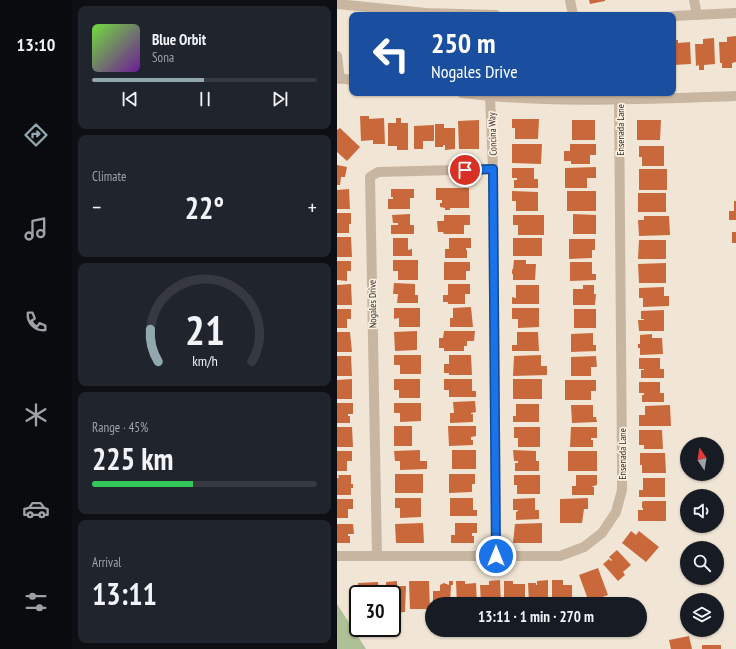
<!DOCTYPE html>
<html lang="en">
<head>
<meta charset="utf-8">
<style>
  :root { --surface:#171b24; --page:#20242c; --text:#f1f3f6; --muted:#9ea1a6; --line:#363941; --accent:#90a8ae }
  body { margin:0; font-family:"PT Sans Narrow",sans-serif; background:var(--page); color:var(--text); height:100vh; display:flex; flex-direction:column; font-size:15px; white-space:nowrap }
  * { box-sizing:border-box; margin:0 }
  p { font-size:13px; color:var(--muted) }
  .icon { flex:none; width:22px; height:22px; fill:none; stroke:currentColor; stroke-width:2; stroke-linecap:round; stroke-linejoin:round }
  .map { position:relative; flex:1; overflow:hidden }
  .drawer { display:flex; flex-direction:column; gap:6px; padding:6px; background:#0d0f14; width:265px }
  .drawer>* { flex:none }
  .banner { position:absolute; left:12px; top:12px; width:327px; height:84px; border-radius:8px; box-shadow:0 1px 3px #0004; background:#1a4fa0; color:#fff; overflow:hidden }
  .needle { width:26px; rotate:348deg }
  .controls { position:absolute; left:343px; top:437px; display:grid; gap:8px }
  .controls a { display:grid; place-items:center; width:44px; height:44px; border-radius:50%; background:var(--surface); box-shadow:0 1px 3px #0004; font-size:20px }
  .speed { position:absolute; left:12px; top:585px; display:flex; gap:8px; font-size:20px; font-weight:700; text-align:center }
  .speed>* { display:grid; place-content:center; width:52px; height:52px; border-radius:50%; background:var(--surface); box-shadow:0 1px 3px #0004; line-height:1 }
  .speed .limit { border:2px solid #111; border-radius:6px; background:#fff; color:#111 }
  .pin { position:absolute; display:grid; place-items:center; width:34px; height:34px; color:#fff; margin:-17px; border:2px solid #fff; border-radius:50%; box-shadow:0 1px 4px #0007 }
  .me { position:absolute; width:44px; margin:-22px; rotate:0deg; stroke-linejoin:round; filter:drop-shadow(0 0 3px #0008) }
  .turn { display:flex; align-items:center; gap:14px; height:84px; padding:0 16px; font-size:18px }
  .turn .icon { width:52px; height:52px; stroke-width:2.5 }
  .turn b { display:block; font-size:28px; line-height:34px }
  .big { font-size:30px; font-weight:700; line-height:1.1 }
  .drawer .tile { flex:1; display:flex; flex-direction:column; justify-content:center; gap:6px; min-width:0; padding:0 14px; border-radius:8px; background:var(--page) }
  .drawer .dial { align-items:center; gap:0 }
  .dial svg { height:104px; overflow:visible; fill:none; stroke:var(--line); stroke-width:7; stroke-linecap:round; text-anchor:middle }
  .dial text { fill:var(--text); stroke:none }
  .song { display:flex; align-items:center; gap:12px }
  .cover { width:48px; height:48px; border-radius:6px; background:linear-gradient(135deg,hsl(100 70% 55%),hsl(280 70% 35%)) }
  .played { height:4px; border-radius:2px; background:linear-gradient(90deg,var(--accent) 50%,var(--line) 50%) }
  .keys { display:flex; justify-content:space-around; direction:ltr }
  .heat { display:flex; justify-content:space-between; align-items:center; font-size:22px; direction:ltr }
  .charge { height:6px; border-radius:3px; background:linear-gradient(90deg,#34c759 45%,var(--line) 0) }
  .trip { position:absolute; left:88px; top:597px; width:222px; height:40px; border-radius:20px; background:var(--surface); box-shadow:0 1px 3px #0004; font-weight:700; line-height:40px; text-align:center }
  main { display:flex; flex:1; min-height:0 }
  .dock { display:flex; flex-direction:column; width:72px; justify-content:space-around; align-items:center; background:#090b0e; color:var(--muted) }
  .dock .icon { width:28px; height:28px }
  .dock .selected { color:var(--accent) }
  .dock b { font-size:18px; color:var(--text) }
  .map>svg:first-child { display:block }
  .green { fill:#aec095 }
  .building { fill:#c9693b }
  .lines { fill:none; stroke-linecap:round; stroke-linejoin:round }
  .minor { stroke:#c9b6a1; stroke-width:10 }
  .route-casing { stroke:#114b97; stroke-width:10 }
  .route { stroke:#1a73e8; stroke-width:7 }
  .labels { text-anchor:middle; stroke-width:3.5; stroke-linejoin:round; paint-order:stroke }
  .street-label { font-size:10px; fill:#332a24; stroke:#f9f0e1 }
</style>
</head>
<body>
<main>
<nav class="dock">
<b>13:10</b>
<svg class="icon selected" aria-label="directions" viewBox="0 0 24 24"><path d="M12 3l9 9-9 9-9-9zM9 14v-3h6M13 9l2 2-2 2"/></svg>
<svg class="icon" aria-label="music" viewBox="0 0 24 24"><path d="M9 18V5l10-2v13"/><circle cx="6" cy="18" r="3"/><circle cx="16" cy="16" r="3"/></svg>
<svg class="icon" aria-label="phone" viewBox="0 0 24 24"><path d="M5 4h4l2 5-3 2q2 4 5 5l2-3 5 2v4C11 20 4 13 5 4z"/></svg>
<svg class="icon" aria-label="climate" viewBox="0 0 24 24"><path d="M12 3v18M4 7l16 10M4 17L20 7"/></svg>
<svg class="icon" aria-label="car" viewBox="0 0 24 24"><path d="M5 17H2v-5l4-1 3-4h7l3 4 3 1v5h-3M9 17h6M6 11h13"/><circle cx="7" cy="17" r="2"/><circle cx="17" cy="17" r="2"/></svg>
<svg class="icon" aria-label="filters" viewBox="0 0 24 24"><path d="M4 7h16M4 17h16"/><circle cx="9" cy="7" r="2"/><circle cx="15" cy="17" r="2"/></svg>
</nav>
<section class="drawer">
<div class="tile">
<div class="song"><i class="cover"></i><div><b>Blue Orbit</b><p>Sona</p></div></div>
<div class="played"></div>
<div class="keys"><svg class="icon" aria-label="previous" viewBox="0 0 24 24"><path d="M18 5L8 12l10 7zM5 5v14"/></svg><svg class="icon" aria-label="pause" viewBox="0 0 24 24"><path d="M8 5v14M16 5v14"/></svg><svg class="icon" aria-label="next" viewBox="0 0 24 24"><path d="M6 5l10 7-10 7zM19 5v14"/></svg></div>
</div>
<div class="tile"><p>Climate</p>
<div class="heat"><a>−</a><b class="big">22°</b><a>+</a></div>
</div>
<div class="tile dial"><svg viewBox="0 0 100 80">
<path d="M14 69A42 42 0 1 1 86 69"/>
<path d="M14 69A42 42 0 0 1 8 44" stroke="#90a8ae"/>
<text x="50" y="56" font-size="32" font-weight="700">21</text>
<text x="50" y="72" font-size="11">km/h</text>
</svg></div>
<div class="tile"><p>Range · 45%</p><b class="big">225 km</b><div class="charge"></div></div>
<div class="tile"><p>Arrival</p><b class="big">13:11</b></div>
</section>
<div class="map">
<svg width="399" height="649" viewBox="0 0 399 649">
  <rect width="100%" height="100%" fill="#f1e6d5"/>
  <polygon class="green" points="0,604 29,649 0,649"/>
  <g class="building">
    <polygon points="252,0 268,0 268,1 253,4"/>
    <polygon points="399,36 399,62 395,63 395,68 385,68 385,63 383,63 382,42 390,42 390,37"/>
    <polygon points="377,38 378,64 367,65 367,70 362,70 362,65 359,66 358,44 366,44 366,39"/>
    <polygon points="336,40 341,40 341,43 353,42 354,64 336,65"/>
    <polygon points="23,116 32,116 32,119 47,118 48,144 36,144 36,140 24,141"/>
    <polygon points="59,118 64,118 64,123 71,123 71,150 60,150 60,146 51,146 51,123 59,123"/>
    <polygon points="175,119 202,119 201,139 178,139 178,128 175,128"/>
    <polygon points="142,120 142,149 122,149 121,121"/>
    <rect x="235" y="120" width="23" height="20"/>
    <polygon points="300,120 324,120 323,140 300,140"/>
    <polygon points="98,124 107,124 107,128 118,128 118,149 108,150 108,145 106,145 106,147 98,147"/>
    <polygon points="97,125 97,141 86,141 86,149 77,149 77,126"/>
    <polygon points="3,128 23,147 10,161 0,152 0,130"/>
    <polygon points="175,144 205,144 204,164 175,163"/>
    <polygon points="233,144 259,144 259,155 253,155 253,164 234,164 234,161 227,161 227,151 233,151"/>
    <polygon points="302,146 327,146 327,166 305,166 305,157 302,157"/>
    <polygon points="0,165 10,167 8,177 4,177 3,185 0,185"/>
    <polygon points="259,167 259,178 250,178 250,188 228,188 228,168"/>
    <polygon points="175,168 197,168 197,179 201,179 201,188 177,188 177,180 180,180 180,178 175,178"/>
    <rect x="302" y="169" width="28" height="21"/>
    <polygon points="99,188 132,188 132,208 113,208 113,210 108,210 108,208 103,207 103,203 105,203 105,200 99,200"/>
    <polygon points="12,189 13,209 0,209 0,190"/>
    <polygon points="54,189 77,189 77,198 73,198 73,209 51,209 51,199 56,199 56,197 54,197"/>
    <polygon points="175,191 201,192 201,211 179,211 179,201 175,201"/>
    <rect x="230" y="191" width="29" height="20"/>
    <rect x="301" y="193" width="28" height="19"/>
    <polygon points="397,201 399,201 399,220 392,220 392,211 397,211"/>
    <polygon points="0,213 14,213 14,224 12,224 12,233 0,233"/>
    <polygon points="73,214 73,225 77,225 77,234 54,234 54,225 61,225 61,223 56,223 55,215"/>
    <polygon points="236,214 259,215 259,234 236,234"/>
    <polygon points="107,215 133,215 133,225 127,225 127,234 107,234 106,232 101,232 100,221 107,221"/>
    <polygon points="176,215 207,215 207,235 181,235 181,225 176,225"/>
    <polygon points="307,216 332,216 333,235 302,236 301,220 307,220"/>
    <rect x="395" y="232" width="4" height="11"/>
    <polygon points="0,237 14,237 15,257 0,257"/>
    <polygon points="56,238 71,238 71,250 75,249 75,256 56,256"/>
    <polygon points="112,238 134,238 134,248 129,248 129,250 130,250 130,258 108,258 108,249 112,249"/>
    <rect x="176" y="238" width="29" height="18"/>
    <polygon points="232,239 258,239 258,250 255,250 255,258 232,259"/>
    <polygon points="302,240 329,240 329,259 301,259"/>
    <polygon points="56,260 81,260 81,280 61,280 61,271 56,271"/>
    <polygon points="177,260 189,260 189,264 199,264 198,280 176,280 176,274 175,274 175,270 176,269"/>
    <polygon points="0,261 14,261 14,271 10,271 10,281 0,280"/>
    <polygon points="107,262 133,262 133,271 129,271 129,280 107,280"/>
    <polygon points="233,262 255,262 255,274 259,274 259,280 233,281"/>
    <polygon points="329,263 329,283 302,283 301,264"/>
    <polygon points="57,283 78,284 78,295 81,295 81,303 60,303 61,294 56,294"/>
    <polygon points="14,284 15,305 0,305 0,285"/>
    <polygon points="111,284 133,284 133,294 128,294 128,304 111,304 111,302 106,302 106,295 111,295"/>
    <polygon points="179,285 202,285 202,304 175,304 175,297 179,298"/>
    <polygon points="246,285 257,285 257,294 259,294 258,305 236,305 236,289 246,289"/>
    <polygon points="327,287 327,296 332,296 332,306 306,307 306,298 302,298 302,288"/>
    <polygon points="134,307 136,327 113,327 113,318 116,318 116,308"/>
    <polygon points="57,308 83,308 83,327 62,327 62,318 57,319"/>
    <polygon points="175,308 202,308 202,327 181,328 181,319 175,319"/>
    <polygon points="0,309 14,309 14,319 10,319 10,328 0,328"/>
    <rect x="237" y="309" width="22" height="19"/>
    <polygon points="327,310 327,331 302,331 301,320 307,320 307,319 304,319 304,311"/>
    <polygon points="80,331 80,350 58,351 57,332"/>
    <polygon points="107,331 138,331 137,341 130,341 130,346 127,346 127,351 107,351 107,348 102,348 102,338 106,338"/>
    <polygon points="0,332 13,332 15,352 0,352"/>
    <polygon points="180,332 201,332 202,351 175,351 175,345 180,345"/>
    <polygon points="256,333 256,345 259,345 259,351 234,352 234,334"/>
    <polygon points="315,334 315,338 325,338 326,354 303,355 303,348 301,348 301,344 303,344 303,335"/>
    <polygon points="57,355 84,355 84,374 63,374 63,365 57,365"/>
    <polygon points="112,355 134,355 135,375 112,375 112,373 107,373 107,364 112,364"/>
    <polygon points="204,355 204,366 210,366 210,375 176,376 177,356"/>
    <polygon points="0,356 14,356 15,376 0,376"/>
    <polygon points="259,356 260,367 254,367 254,376 234,376 234,357"/>
    <polygon points="302,358 323,358 323,369 327,369 327,378 304,378 304,370 307,370 307,369 302,369"/>
    <polygon points="15,379 15,399 0,399 0,380"/>
    <polygon points="57,379 83,379 83,398 62,398 62,390 57,390"/>
    <polygon points="107,379 135,379 135,391 139,391 139,397 112,397 112,390 107,390"/>
    <rect x="176" y="379" width="29" height="20"/>
    <polygon points="228,380 259,380 259,391 254,391 254,400 228,400"/>
    <polygon points="302,382 323,382 323,393 327,393 327,402 305,402 305,395 307,395 307,393 302,393"/>
    <polygon points="138,401 139,412 134,413 134,414 136,414 136,422 113,423 113,413 117,413 116,402"/>
    <polygon points="0,403 16,403 16,414 11,414 11,416 13,416 13,423 0,423"/>
    <polygon points="57,403 84,403 84,421 63,422 63,413 57,413"/>
    <polygon points="179,404 202,404 202,422 176,422 176,416 179,416"/>
    <polygon points="234,405 256,405 256,417 259,417 260,422 235,423"/>
    <polygon points="333,405 334,426 302,426 302,415 308,415 308,406"/>
    <rect x="57" y="426" width="18" height="20"/>
    <polygon points="111,426 139,426 139,436 134,437 134,440 136,440 136,445 112,446"/>
    <polygon points="0,427 15,427 16,447 0,447"/>
    <polygon points="177,427 203,427 203,447 181,447 181,438 177,438"/>
    <polygon points="234,427 260,427 260,438 254,438 254,440 256,440 256,447 233,447"/>
    <polygon points="302,430 325,430 326,449 307,449 307,445 302,445"/>
    <polygon points="83,450 83,461 90,461 90,469 63,470 63,461 58,461 57,451"/>
    <rect x="115" y="450" width="24" height="19"/>
    <polygon points="176,450 199,451 199,461 202,461 202,471 178,471 178,463 181,463 181,461 177,461"/>
    <polygon points="0,451 15,451 15,461 10,461 10,471 0,471"/>
    <rect x="231" y="451" width="29" height="20"/>
    <polygon points="303,453 328,453 329,473 305,473 305,465 303,465"/>
    <rect x="58" y="474" width="28" height="19"/>
    <polygon points="112,474 138,474 138,484 135,484 135,492 112,493"/>
    <polygon points="1,475 14,475 14,484 16,484 16,488 14,488 14,495 0,495 0,478 2,478"/>
    <polygon points="177,475 203,475 203,494 180,494 180,485 177,485"/>
    <polygon points="239,475 260,475 260,485 256,486 255,487 257,487 257,495 235,495 235,486 239,486"/>
    <polygon points="306,478 328,478 328,497 302,497 302,490 306,490"/>
    <polygon points="58,498 84,498 84,517 63,518 63,508 58,508"/>
    <polygon points="113,498 136,498 136,510 140,510 140,516 113,516"/>
    <polygon points="198,498 198,510 202,510 202,519 179,520 179,512 181,511 181,510 176,510 176,499"/>
    <polygon points="251,498 251,509 247,509 245,523 223,523 223,499"/>
    <polygon points="0,499 16,499 16,509 11,509 11,518 0,518"/>
    <polygon points="307,501 329,501 329,521 301,521 301,510 306,510 306,508 305,508 305,502"/>
    <polygon points="86,523 87,543 59,543 58,524"/>
    <polygon points="118,523 140,523 140,533 135,533 135,536 137,536 137,543 114,543 114,535 118,535"/>
    <polygon points="205,523 205,543 176,543 178,524"/>
    <polygon points="0,524 16,524 17,534 11,534 11,536 13,536 13,543 0,543"/>
    <polygon points="294,531 299,535 302,531 322,547 309,562 285,543"/>
    <polygon points="280,550 294,565 286,572 288,575 281,581 266,564 272,559 274,561 275,560 272,557"/>
    <polygon points="261,568 271,595 252,602 242,575"/>
    <polygon points="163,580 164,604 144,604 143,585 152,585 152,581"/>
    <polygon points="211,580 211,602 200,602 200,604 192,604 191,583 199,583 199,585 200,585 200,581"/>
    <polygon points="215,580 226,580 226,585 235,585 235,604 215,604"/>
    <polygon points="60,581 60,586 69,586 68,612 55,613 55,594 49,594 49,582"/>
    <polygon points="72,581 92,581 93,609 73,609"/>
    <polygon points="112,581 116,581 116,585 114,585 113,604 96,604 96,591 103,591 103,585 107,583 112,585"/>
    <polygon points="119,581 128,581 128,584 139,583 140,604 120,604"/>
    <polygon points="167,581 176,581 176,584 188,584 188,604 167,604"/>
    <polygon points="41,582 42,594 21,593 21,583"/>
    <polygon points="352,636 355,649 334,649 332,640"/>
    <rect x="365" y="645" width="19" height="4"/>
  </g>
  <g class="lines">
    <g class="minor">
      <polyline points="233,0 236,15"/>
      <polyline points="357,0 360,15"/>
      <polyline points="0,4 89,13 159,15"/>
      <polyline points="336,16 399,13"/>
      <polyline points="0,56 3,79"/>
      <polyline points="0,78 15,80"/>
      <path d="M125,93C216,104 308,99 399,96"/>
      <polyline points="153,96 156,169 159,556"/>
      <polyline points="0,556 223,556 247,547 265,533 279,512 285,490 285,464 282,99"/>
      <polyline points="40,556 33,177 41,172 156,169"/>
    </g>
  </g>
  <g class="lines">
    <g class="route-casing">
      <polyline id="route" points="128,170 156,169 159,556"/>
    </g>
    <use href="#route" class="route"/>
  </g>
  <g class="labels">
    <g class="street-label">
      <text transform="translate(283 130) rotate(-90)" y="4">Ensenada Lane</text>
      <text transform="translate(155 134) rotate(-92)" y="4">Concina Way</text>
      <text transform="translate(35 304) rotate(-91)" y="4">Nogales Drive</text>
      <text transform="translate(285 454) rotate(-90)" y="4">Ensenada Lane</text>
    </g>
  </g>
</svg>
<div class="controls">
<a><svg class="needle" viewBox="-14 -14 28 28"><path d="M0-13l5 13h-10z" fill="#e53935"/><path d="M0 13l5-13h-10z" fill="#9ea1a6"/></svg></a>
<a><svg class="icon" aria-label="sound" viewBox="0 0 24 24"><path d="M4 9h4l5-4v14l-5-4H4zM17 9q2 3 0 6"/></svg></a>
<a><svg class="icon" aria-label="search" viewBox="0 0 24 24"><circle cx="10" cy="10" r="6"/><path d="M15 15l6 6"/></svg></a>
<a><svg class="icon" aria-label="layers" viewBox="0 0 24 24"><path d="M12 4l9 5-9 5-9-5zM3 14l9 5 9-5"/></svg></a>
</div>
<div class="speed"><div class="limit">30</div></div>
<div class="pin" style="left:128px;top:170px;background:#d93025"><svg class="icon" aria-label="arrive" viewBox="0 0 24 24"><path d="M6 21V4h12l-3 4 3 4H6"/></svg></div>
<svg class="me" style="left:159px;top:556px" viewBox="-20 -20 40 40"><circle r="17" fill="#1a73e8" stroke="#fff" stroke-width="3"/><path d="M0-11L8 9 0 5-8 9z" fill="#fff"/></svg>
<div class="trip">13:11 · 1 min · 270 m</div>
<div class="banner">
<div class="turn"><svg class="icon" aria-label="left" viewBox="0 0 24 24"><path d="M17 20v-9H6M10 6l-5 5 5 5"/></svg><div><b>250 m</b>Nogales Drive</div></div>
</div>
</div>
</main>
</body>
</html>
